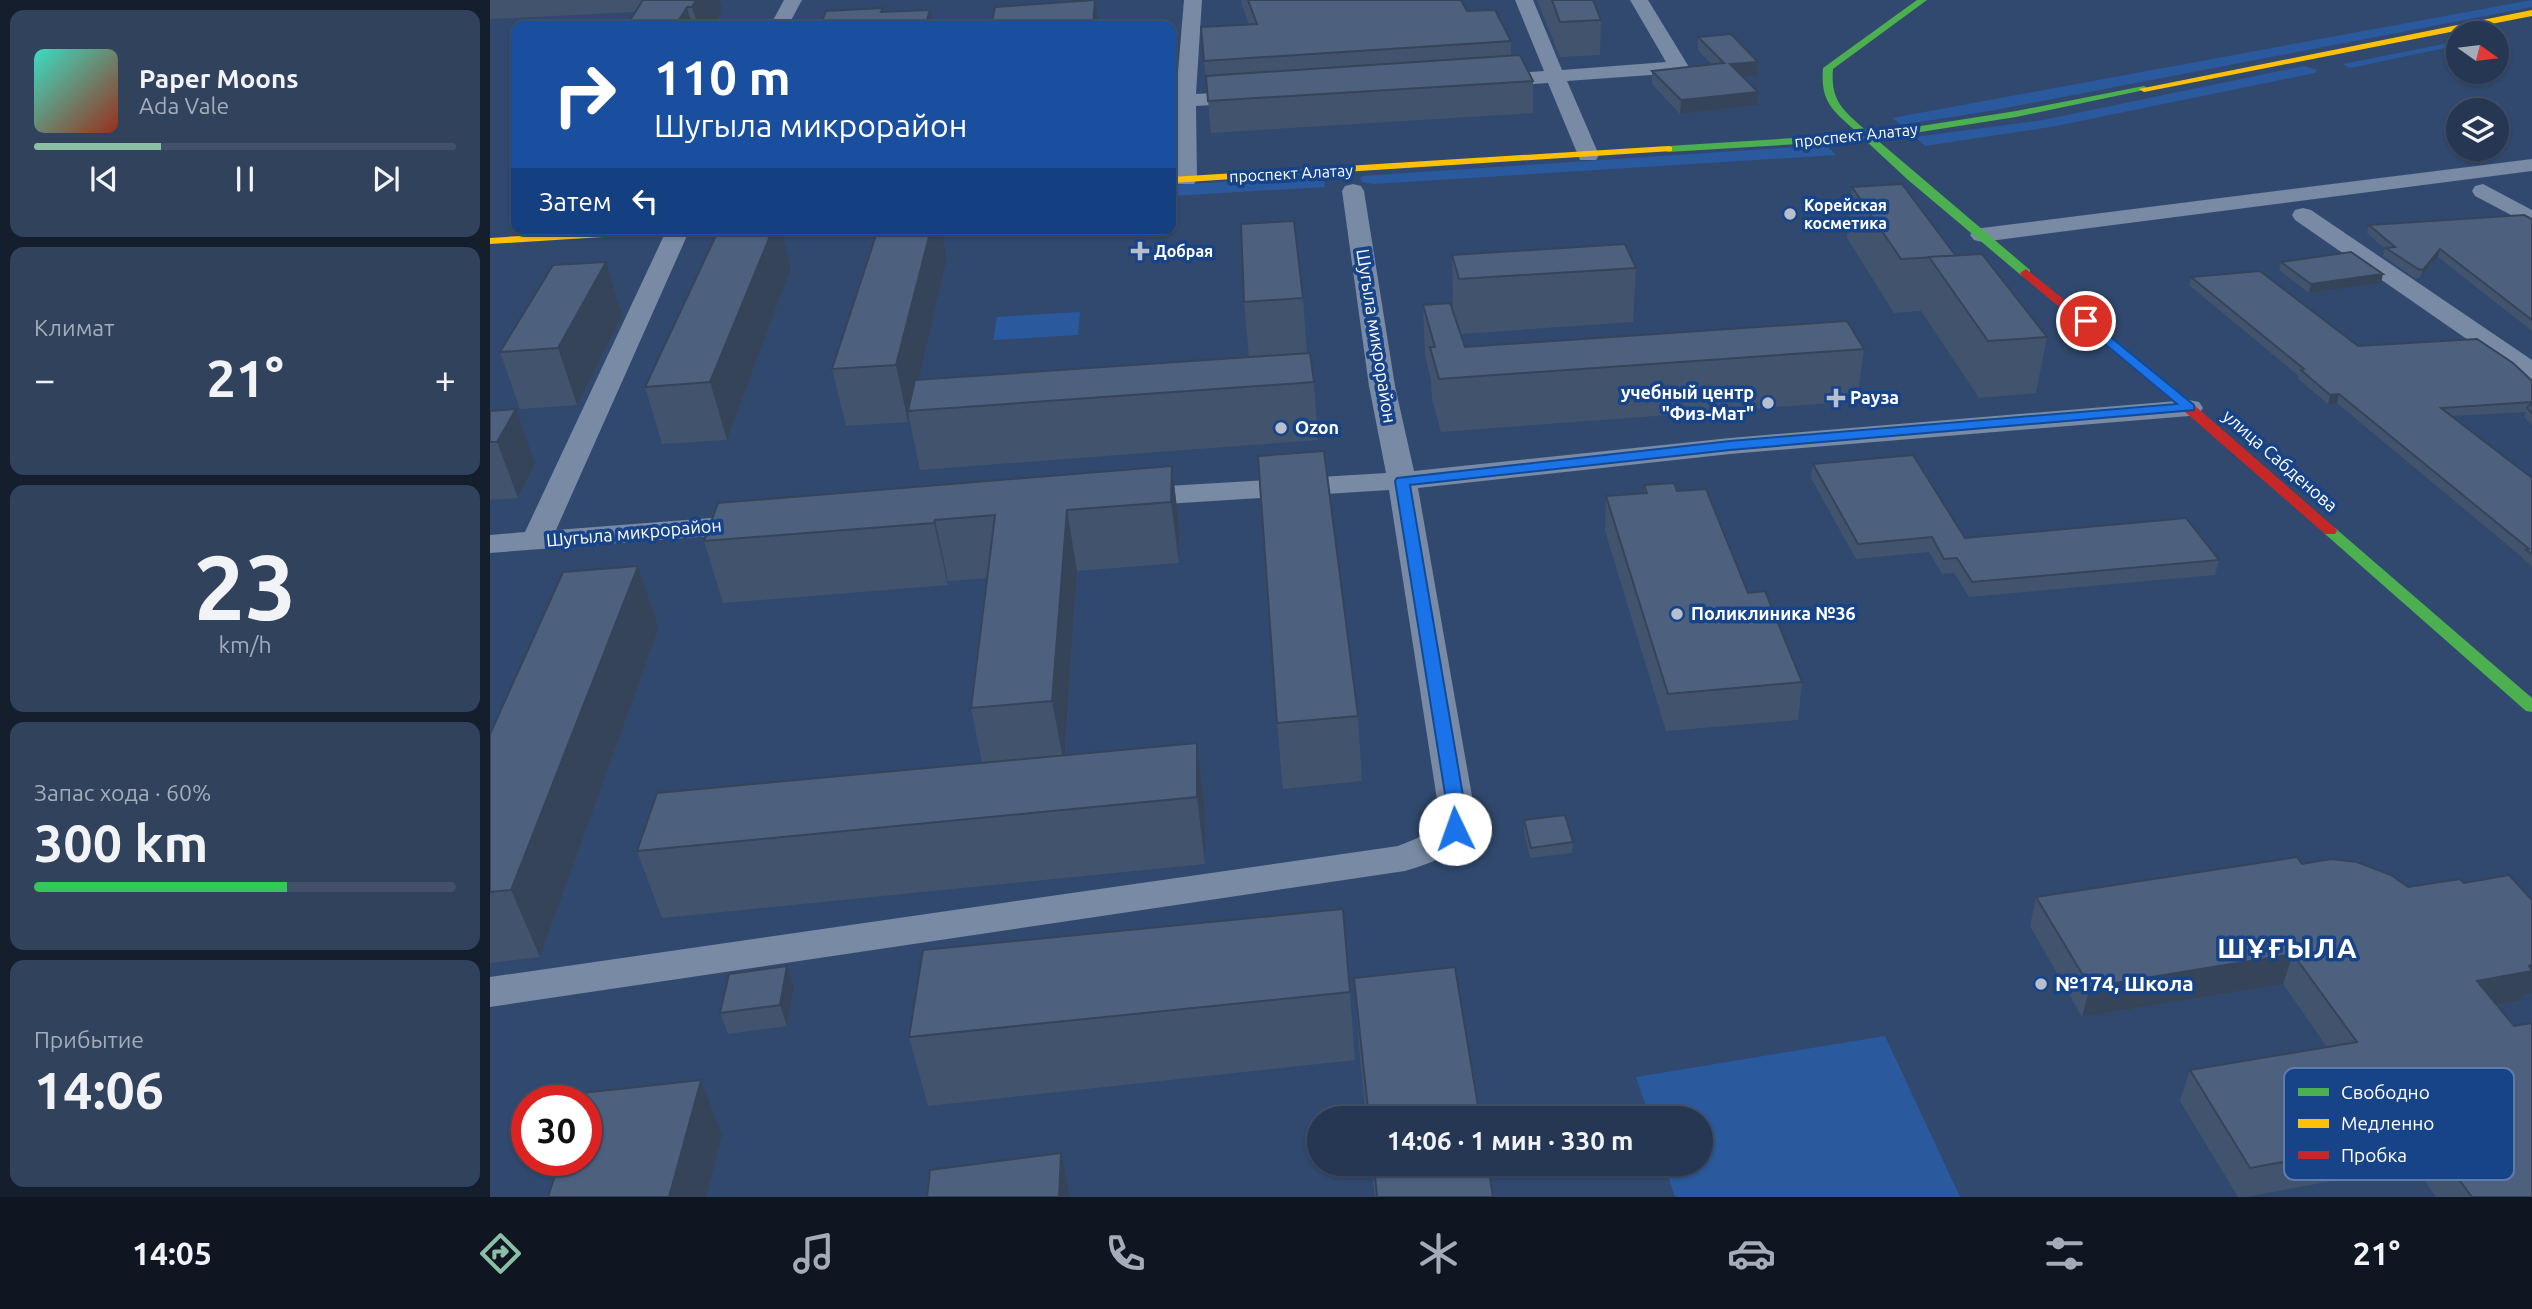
<!DOCTYPE html>
<html lang="ru">
<head>
<meta charset="utf-8">
<style>
  :root { --surface:#253752; --page:#31425c; --text:#f1f3f6; --muted:#a3acb8; --line:#425169; --accent:#8abfa5 }
  body { margin:0; font-family:Ubuntu,sans-serif; background:var(--page); color:var(--text); height:100vh; display:flex; flex-direction:column; font-size:26px; white-space:nowrap }
  * { box-sizing:border-box; margin:0 }
  p { font-size:23px; color:var(--muted) }
  .icon { flex:none; width:38px; height:38px; fill:none; stroke:currentColor; stroke-width:2; stroke-linecap:round; stroke-linejoin:round }
  .map { position:relative; flex:1; overflow:hidden }
  .side { display:flex; flex-direction:column; gap:10px; padding:10px; background:#141e2d; width:490px }
  .side>* { flex:none }
  .top-card { position:absolute; left:21px; top:21px; width:665px; height:214px; border-radius:14px; box-shadow:0 2px 5px #0004,0 0 0 2px var(--line); background:#1a4fa0; color:#fff; overflow:hidden }
  .needle { width:46px; rotate:104deg }
  .controls { position:absolute; left:1956px; top:21px; display:grid; gap:14px }
  .controls a { display:grid; place-items:center; width:63px; height:63px; border-radius:50%; background:var(--surface); box-shadow:0 2px 5px #0004,0 0 0 2px var(--line); font-size:35px }
  .speed { position:absolute; left:21px; top:1085px; display:flex; gap:14px; font-size:35px; font-weight:700; text-align:center }
  .speed>* { display:grid; place-content:center; width:91px; height:91px; border-radius:50%; background:var(--surface); box-shadow:0 2px 5px #0004,0 0 0 2px var(--line); line-height:1 }
  .speed .limit { border:10px solid #d22; background:#fff; color:#111 }
  .pin { position:absolute; display:grid; place-items:center; width:60px; height:60px; color:#fff; margin:-30px; border:4px solid #fff; border-radius:50%; box-shadow:0 2px 7px #0007 }
  .me { position:absolute; width:77px; margin:-38px; rotate:357deg; stroke-linejoin:round; filter:drop-shadow(0 0 5px #0008) }
  .turn { display:flex; align-items:center; gap:24px; height:147px; padding:0 28px; font-size:32px }
  .turn .icon { width:91px; height:91px; stroke-width:2.5 }
  .turn b { display:block; font-size:49px; line-height:60px }
  .then { display:flex; align-items:center; height:66px; padding:0 28px; background:#0003; gap:14px; font-size:26px }
  .big { font-size:52px; font-weight:700; line-height:1.1 }
  .side .card { flex:1; display:flex; flex-direction:column; justify-content:center; gap:10px; min-width:0; padding:0 24px; border-radius:14px; background:var(--page) }
  .side .dial { align-items:center; gap:0 }
  .dial b { font-size:91px; line-height:1 }
  .song { display:flex; align-items:center; gap:21px }
  .cover { width:84px; height:84px; border-radius:10px; background:linear-gradient(135deg,hsl(170 70% 55%),hsl(10 70% 35%)) }
  .played { height:7px; border-radius:4px; background:linear-gradient(90deg,var(--accent) 30%,var(--line) 30%) }
  .keys { display:flex; justify-content:space-around; direction:ltr }
  .heat { display:flex; justify-content:space-between; align-items:center; font-size:38px; direction:ltr }
  .charge { height:10px; border-radius:5px; background:linear-gradient(90deg,#34c759 60%,var(--line) 0) }
  .trip { position:absolute; left:817px; top:1106px; width:406px; height:70px; border-radius:35px; background:var(--surface); box-shadow:0 2px 5px #0004,0 0 0 2px var(--line); font-weight:700; line-height:70px; text-align:center }
  .menu { display:flex; height:112px; justify-content:space-around; align-items:center; background:#0f1621; color:var(--muted) }
  .menu .icon { width:49px; height:49px }
  .menu .on { color:var(--accent) }
  .menu b { font-size:32px; color:var(--text) }
  main { display:flex; flex:1; min-height:0 }
  .map>svg:first-child { display:block }
  .green { fill:#2b599e }
  .lines { fill:none; stroke-linecap:round; stroke-linejoin:round }
  .street { fill:#788aa4; fill-rule:evenodd }
  .fast { fill:#4caf50; fill-rule:evenodd }
  .slow { fill:#ffc107; fill-rule:evenodd }
  .jam { fill:#c62828; fill-rule:evenodd }
  .wall { fill:#42536d }
  .shaded-wall { fill:#364459 }
  .building { fill:#4d617f; stroke:#364459; stroke-width:2 }
  .route { fill:#1a73e8; stroke:#114b97; stroke-width:2 }
  .poi-dot { fill:#b7bfcc; stroke:#174388; stroke-width:2.5 }
  .labels { text-anchor:middle; stroke-width:7; stroke-linejoin:round; paint-order:stroke }
  .far-street-label { font-size:16px; fill:#fff; stroke:#174388 }
  .far-poi-label { font-size:16px; font-weight:bold; fill:#fff; stroke:#174388; text-anchor:start }
  .street-label { font-size:18px; fill:#fff; stroke:#174388 }
  .poi-label { font-size:18px; font-weight:bold; fill:#fff; stroke:#174388; text-anchor:start }
  .near-poi-label { font-size:21px; font-weight:bold; fill:#fff; stroke:#174388; text-anchor:start }
  .near-district-label { font-size:28px; font-weight:bold; letter-spacing:2px; fill:#fff; stroke:#174388 }
  .key { fill:#174388; stroke:#5d7bac; stroke-width:2 }
  .key-label { font-size:19px; fill:#fff }
</style>
</head>
<body>
<main>
<section class="side">
<div class="card">
<div class="song"><i class="cover"></i><div><b>Paper Moons</b><p>Ada Vale</p></div></div>
<div class="played"></div>
<div class="keys"><svg class="icon" aria-label="previous" viewBox="0 0 24 24"><path d="M18 5L8 12l10 7zM5 5v14"/></svg><svg class="icon" aria-label="pause" viewBox="0 0 24 24"><path d="M8 5v14M16 5v14"/></svg><svg class="icon" aria-label="next" viewBox="0 0 24 24"><path d="M6 5l10 7-10 7zM19 5v14"/></svg></div>
</div>
<div class="card"><p>Климат</p>
<div class="heat"><a>−</a><b class="big">21°</b><a>+</a></div>
</div>
<div class="card dial"><b>23</b><p>km/h</p></div>
<div class="card"><p>Запас хода · 60%</p><b class="big">300 km</b><div class="charge"></div></div>
<div class="card"><p>Прибытие</p><b class="big">14:06</b></div>
</section>
<div class="map">
<svg width="2042" height="1197" viewBox="0 0 2042 1197">
  <rect width="100%" height="100%" fill="#31496e"/>
  <g class="green">
    <polygon points="2042,0 2042,7 1500,111 1411,125 1402,118"/>
    <polygon points="1969,41 1969,45 1860,68 1853,64"/>
    <polygon points="1814,66 1827,70 1825,73 1561,127 1435,146 1425,137 1553,120"/>
    <polygon points="1336,145 1346,155 884,184 872,182 870,178 872,176"/>
    <polygon points="833,176 835,187 681,196 681,185"/>
    <polygon points="590,312 588,335 503,340 507,317"/>
    <polygon points="1395,1036 1470,1197 1185,1197 1174,1164 1211,1164 1211,1118 1160,1118 1146,1077"/>
  </g>
  <g class="lines">
    <g class="street">
      <polygon points="294,0 312,0 298,26 280,26"/>
      <polygon points="694,0 712,0 706,94 758,91 765,93 768,97 765,101 758,103 706,106 707,179 704,184 688,184 685,179 686,107 681,107 681,95 686,95"/>
      <polygon points="1025,0 1043,0 1072,70 1176,62 1140,0 1158,0 1199,67 1189,73 1077,81 1109,155 1106,160 1090,160 1058,83 999,87 989,81 999,75 1054,71"/>
      <polygon points="2042,159 2042,171 1492,242 1484,240 1480,235 1484,230 1492,228"/>
      <path d="M863,184L871,186L874,191L905,386L924,471L1240,438L1699,400L1709,402L1713,408L1709,414L1699,416L1240,454L928,488L986,819C974,851 946,862 915,871L0,1007V977L908,846C923,840 943,834 950,819L899,490L644,506L634,503L629,497L634,491L644,488L896,473L879,386L852,191L855,186Z"/>
      <polygon points="1993,184 2042,210 2042,226 1985,196 1982,191 1985,186"/>
      <polygon points="1813,208 1821,210 2042,360 2042,380 2033,378 1805,220 1802,215 1805,210"/>
      <polygon points="177,229 200,229 66,530 260,515 271,518 275,524 271,530 260,533 0,553 0,535 35,532"/>
    </g>
    <g class="fast">
      <path d="M1427,0H1437L1343,69C1340,104 1356,112 1380,134L1526,111L1654,86L1659,89L1526,117L1386,139L1540,270V276H1532L1417,179L1375,140L1178,152L1173,149L1178,146L1369,134C1344,111 1330,104 1333,68Z"/>
      <polygon points="1840,527 1845,528 2042,698 2042,712 2036,711 1835,534 1833,531 1835,528"/>
    </g>
    <g class="slow">
      <polygon points="2042,10 2042,16 1654,92 1649,89"/>
      <polygon points="1178,146 1182,147 1182,151 681,183 681,177"/>
      <polygon points="133,229 198,229 192,232 0,244 0,238"/>
    </g>
    <polygon class="jam" points="1536,269 1704,405 1845,528 1847,531 1845,534 1835,534 1694,411 1532,276 1530,273"/>
  </g>
  <g class="wall">
    <polygon points="0,0 230,0 232,11 225,26 131,26 140,20 145,12 0,19"/>
    <polygon points="751,0 971,0 977,11 1021,41 1021,56 1043,81 1043,113 721,133 711,27 759,25 752,5"/>
    <polygon points="1047,0 1103,0 1111,20 1110,55 1070,57"/>
    <polygon points="1208,37 1268,62 1267,75 1252,76 1267,105 1190,114 1162,84 1162,71 1222,65 1208,50"/>
    <polygon points="1362,187 1466,256 1557,337 1546,393 1489,398 1431,311 1404,313 1357,238"/>
    <polygon points="2042,219 2042,331 1948,257 1930,278 1925,278 1893,256 1895,249 1877,233 1879,225"/>
    <polygon points="962,255 1146,268 1143,322 971,334 975,347 1374,349 1367,401 951,432 942,399 941,380 935,356 933,305 966,320 963,308"/>
    <polygon points="457,259 428,380 759,357 754,302 813,298 817,353 824,382 828,440 430,470 419,418 418,422 356,426 342,369"/>
    <polygon points="1791,262 1891,283 1819,293 1789,270"/>
    <polygon points="301,268 237,440 172,444 155,387"/>
    <polygon points="1701,277 1868,346 2042,381 2042,425 2034,417 2036,412 1962,416 2042,478 2042,567 2033,559 2033,558 1847,403 1838,404 1808,379 1809,376 1699,285"/>
    <polygon points="132,316 87,405 30,409 10,352"/>
    <polygon points="0,411 45,464 28,498 0,500"/>
    <polygon points="1323,464 1475,538 1729,560 1725,575 1479,597 1464,573 1452,574 1439,552 1366,559 1321,478"/>
    <polygon points="682,466 689,526 689,563 587,571 575,755 707,743 715,808 715,864 172,918 147,851 492,763 481,708 497,578 458,581 458,585 233,603 214,541"/>
    <polygon points="1154,485 1187,491 1258,593 1312,682 1308,720 1176,731 1115,531 1116,496 1154,494"/>
    <polygon points="148,566 169,628 50,957 0,963 0,734"/>
    <polygon points="868,716 872,781 793,789 787,723"/>
    <polygon points="1034,820 1083,842 1082,853 1040,858 1034,831"/>
    <polygon points="1812,864 1918,887 1974,883 2042,900 2042,993 2032,995 2029,1001 2007,1005 2042,1197 1946,1197 1924,1166 1756,1197 1748,1197 1690,1101 1700,1070 1837,1047 1793,984 1592,1017 1540,926 1546,897"/>
    <polygon points="864,978 990,1118 876,1118 869,1046"/>
    <polygon points="304,987 297,1026 238,1034 230,1013"/>
    <polygon points="860,992 865,1060 438,1106 419,1037"/>
    <polygon points="881,1164 998,1164 1003,1197 885,1197"/>
  </g>
  <g class="shaded-wall">
    <polygon points="195,0 230,0 232,11 225,26 208,26 202,7"/>
    <polygon points="605,0 609,26 603,26"/>
    <polygon points="197,7 202,26 185,26"/>
    <polygon points="440,10 443,26 435,26"/>
    <polygon points="1268,62 1267,75 1239,78 1240,64"/>
    <polygon points="1268,92 1267,105 1190,114 1191,100"/>
    <polygon points="283,229 291,229 301,268 237,440 220,382"/>
    <polygon points="441,229 451,229 457,259 421,411 418,411 419,418 418,422 406,365"/>
    <polygon points="1950,249 1948,257 1930,278 1933,270"/>
    <polygon points="116,262 132,316 87,405 68,348"/>
    <polygon points="1893,274 1891,283 1819,293 1821,284"/>
    <polygon points="1849,394 1847,403 1838,404 1840,395"/>
    <polygon points="26,409 45,464 28,498 7,442"/>
    <polygon points="682,466 689,526 689,563 681,502"/>
    <polygon points="577,510 587,571 574,765 562,701"/>
    <polygon points="445,520 458,581 458,585 444,523"/>
    <polygon points="148,566 169,628 50,957 21,890"/>
    <polygon points="707,743 715,808 715,864 707,797"/>
    <polygon points="1803,954 1793,984 1592,1017 1600,987"/>
    <polygon points="2042,965 2042,993 2032,995 2029,1001 1973,1011 1987,981"/>
    <polygon points="297,966 304,987 297,1026 290,1005"/>
    <polygon points="211,1080 232,1135 216,1197 179,1197"/>
    <polygon points="571,1153 580,1197 569,1197"/>
  </g>
  <g class="building">
    <polygon points="153,0 206,0 202,7 197,7 185,26 131,26 135,21 140,20"/>
    <polygon points="605,0 603,26 501,26 505,7"/>
    <polygon points="758,0 971,0 977,11 1005,10 1021,41 714,61 711,27 767,24"/>
    <polygon points="1062,0 1103,0 1111,20 1070,22"/>
    <polygon points="393,8 391,12 440,10 435,26 330,26 336,11"/>
    <polygon points="1241,34 1268,62 1240,64 1268,92 1191,100 1162,71 1234,63 1208,37"/>
    <polygon points="1030,55 1043,81 718,101 716,76"/>
    <polygon points="1412,184 1466,256 1411,259 1362,187"/>
    <polygon points="2034,215 2042,219 2042,320 1950,249 1933,270 1928,269 1896,248 1905,247 1879,225"/>
    <polygon points="804,221 813,298 754,302 751,224"/>
    <polygon points="229,229 283,229 220,382 155,387"/>
    <polygon points="388,229 441,229 406,365 342,369"/>
    <polygon points="1135,244 1146,268 969,279 962,255"/>
    <polygon points="1861,252 1893,274 1821,284 1791,262"/>
    <polygon points="1492,254 1557,337 1498,341 1439,257"/>
    <polygon points="116,262 68,348 10,352 63,265"/>
    <polygon points="1770,271 1868,346 1987,339 2023,363 2042,381 2042,402 1951,408 2042,478 2042,554 2036,550 2039,549 1849,394 1840,395 1811,370 1814,369 1701,277"/>
    <polygon points="960,303 975,347 1357,321 1374,349 949,379 940,347 945,347 933,305"/>
    <polygon points="820,353 824,382 418,411 425,380"/>
    <polygon points="2042,403 2042,413 2037,408"/>
    <polygon points="26,409 7,442 0,442 0,411"/>
    <polygon points="834,451 868,716 787,723 768,456"/>
    <polygon points="1423,455 1475,538 1696,518 1729,560 1482,582 1467,558 1454,559 1442,537 1368,544 1323,464"/>
    <polygon points="682,466 681,502 577,510 562,701 481,708 505,515 445,520 444,523 214,541 228,503"/>
    <polygon points="1184,483 1187,491 1216,489 1258,593 1275,591 1312,682 1178,694 1116,496 1157,493 1154,485"/>
    <polygon points="148,566 21,890 0,892 0,734 73,572"/>
    <polygon points="707,743 707,797 147,851 167,793"/>
    <polygon points="1075,815 1083,842 1041,848 1034,820"/>
    <polygon points="1807,857 1812,864 1841,859 1867,862 1901,875 1918,887 1970,879 1974,883 2019,875 2042,900 2042,965 2039,966 2042,971 1987,981 2024,1026 2042,1023 2042,1197 1982,1197 1937,1136 1760,1168 1700,1070 1867,1042 1803,954 1600,987 1546,897"/>
    <polygon points="853,909 860,992 419,1037 433,950"/>
    <polygon points="297,966 290,1005 230,1013 239,974"/>
    <polygon points="965,967 990,1118 879,1118 864,978"/>
    <polygon points="211,1080 179,1197 58,1197 70,1160 96,1160 96,1101 90,1101 92,1093"/>
    <polygon points="571,1153 569,1197 437,1197 440,1170"/>
    <polygon points="884,1164 998,1164 1003,1197 887,1197"/>
  </g>
  <polygon class="route" points="1596,317 1704,405 1704,410 1240,450 920,485 977,819 972,833 959,833 956,829 959,819 905,481 907,478 1240,441 1687,404 1591,324 1589,321"/>
  <g class="poi-dot">
    <circle cx="1300" cy="214" r="7"/>
    <path d="M646.5 240.5h7v7h7v7h-7v7h-7v-7h-7v-7h7z"/>
    <path d="M1342.5 387.5h7v7h7v7h-7v7h-7v-7h-7v-7h7z"/>
    <circle cx="1278" cy="403" r="7"/>
    <circle cx="791" cy="428" r="7"/>
    <circle cx="1187" cy="614" r="7"/>
    <circle cx="1551" cy="984" r="7"/>
  </g>
  <g class="labels">
    <g class="far-street-label">
      <text transform="translate(1366 135) rotate(-6)" y="6">проспект Алатау</text>
      <text transform="translate(801 173) rotate(-3)" y="6">проспект Алатау</text>
    </g>
    <g class="far-poi-label">
      <text x="1314" y="211">Корейская<tspan x="1314" dy="18">косметика</tspan></text>
      <text x="664" y="257">Добрая</text>
    </g>
    <g class="street-label">
      <text transform="translate(886 336) rotate(81)" y="6">Шугыла микрорайон</text>
      <text transform="translate(1790 461) rotate(41)" y="6">улица Сабденова</text>
      <text transform="translate(144 533) rotate(-5)" y="6">Шугыла микрорайон</text>
    </g>
    <g class="poi-label">
      <text x="1264" y="399" text-anchor="end">учебный центр<tspan x="1264" dy="21">"Физ-Мат"</tspan></text>
      <text x="1360" y="404">Рауза</text>
      <text x="805" y="434">Ozon</text>
      <text x="1201" y="620">Поликлиника №36</text>
    </g>
    <g class="near-poi-label">
      <text x="1565" y="991">№174, Школа</text>
    </g>
    <g class="near-district-label">
      <text x="1798" y="958">ШҰҒЫЛА</text>
    </g>
  </g>
  <rect x="1794" y="1068" width="230" height="112" rx="10" class="key"/>
  <rect x="1808" y="1088" width="31" height="8" fill="#4caf50"/>
  <rect x="1808" y="1119" width="31" height="9" fill="#ffc107"/>
  <rect x="1808" y="1151" width="31" height="8" fill="#c62828"/>
  <g class="key-label">
    <text x="1851" y="1099">Свободно</text>
    <text x="1851" y="1130">Медленно</text>
    <text x="1851" y="1162">Пробка</text>
  </g>
</svg>
<div class="controls">
<a><svg class="needle" viewBox="-14 -14 28 28"><path d="M0-13l5 13h-10z" fill="#e53935"/><path d="M0 13l5-13h-10z" fill="#a3acb8"/></svg></a>
<a><svg class="icon" aria-label="layers" viewBox="0 0 24 24"><path d="M12 4l9 5-9 5-9-5zM3 14l9 5 9-5"/></svg></a>
</div>
<div class="speed"><div class="limit">30</div></div>
<div class="pin" style="left:1596px;top:321px;background:#d93025"><svg class="icon" aria-label="arrive" viewBox="0 0 24 24"><path d="M6 21V4h12l-3 4 3 4H6"/></svg></div>
<svg class="me" style="left:965px;top:829px" viewBox="-20 -20 40 40"><circle r="19" fill="#fff"/><path d="M0-13L10 11 0 6-10 11z" fill="#1a73e8"/></svg>
<div class="trip">14:06 · 1 мин · 330 m</div>
<div class="top-card">
<div class="turn"><svg class="icon" aria-label="right" viewBox="0 0 24 24"><path d="M7 20v-9h11M14 6l5 5-5 5"/></svg><div><b>110 m</b>Шугыла микрорайон</div></div>
<div class="then">Затем<svg class="icon" aria-label="left" viewBox="0 0 24 24"><path d="M17 20v-9H6M10 6l-5 5 5 5"/></svg></div>
</div>
</div>
</main>
<nav class="menu">
<b>14:05</b>
<svg class="icon on" aria-label="directions" viewBox="0 0 24 24"><path d="M12 3l9 9-9 9-9-9zM9 14v-3h6M13 9l2 2-2 2"/></svg>
<svg class="icon" aria-label="music" viewBox="0 0 24 24"><path d="M9 18V5l10-2v13"/><circle cx="6" cy="18" r="3"/><circle cx="16" cy="16" r="3"/></svg>
<svg class="icon" aria-label="phone" viewBox="0 0 24 24"><path d="M5 4h4l2 5-3 2q2 4 5 5l2-3 5 2v4C11 20 4 13 5 4z"/></svg>
<svg class="icon" aria-label="climate" viewBox="0 0 24 24"><path d="M12 3v18M4 7l16 10M4 17L20 7"/></svg>
<svg class="icon" aria-label="car" viewBox="0 0 24 24"><path d="M5 17H2v-5l4-1 3-4h7l3 4 3 1v5h-3M9 17h6M6 11h13"/><circle cx="7" cy="17" r="2"/><circle cx="17" cy="17" r="2"/></svg>
<svg class="icon" aria-label="filters" viewBox="0 0 24 24"><path d="M4 7h16M4 17h16"/><circle cx="9" cy="7" r="2"/><circle cx="15" cy="17" r="2"/></svg>
<b>21°</b>
</nav>
</body>
</html>
